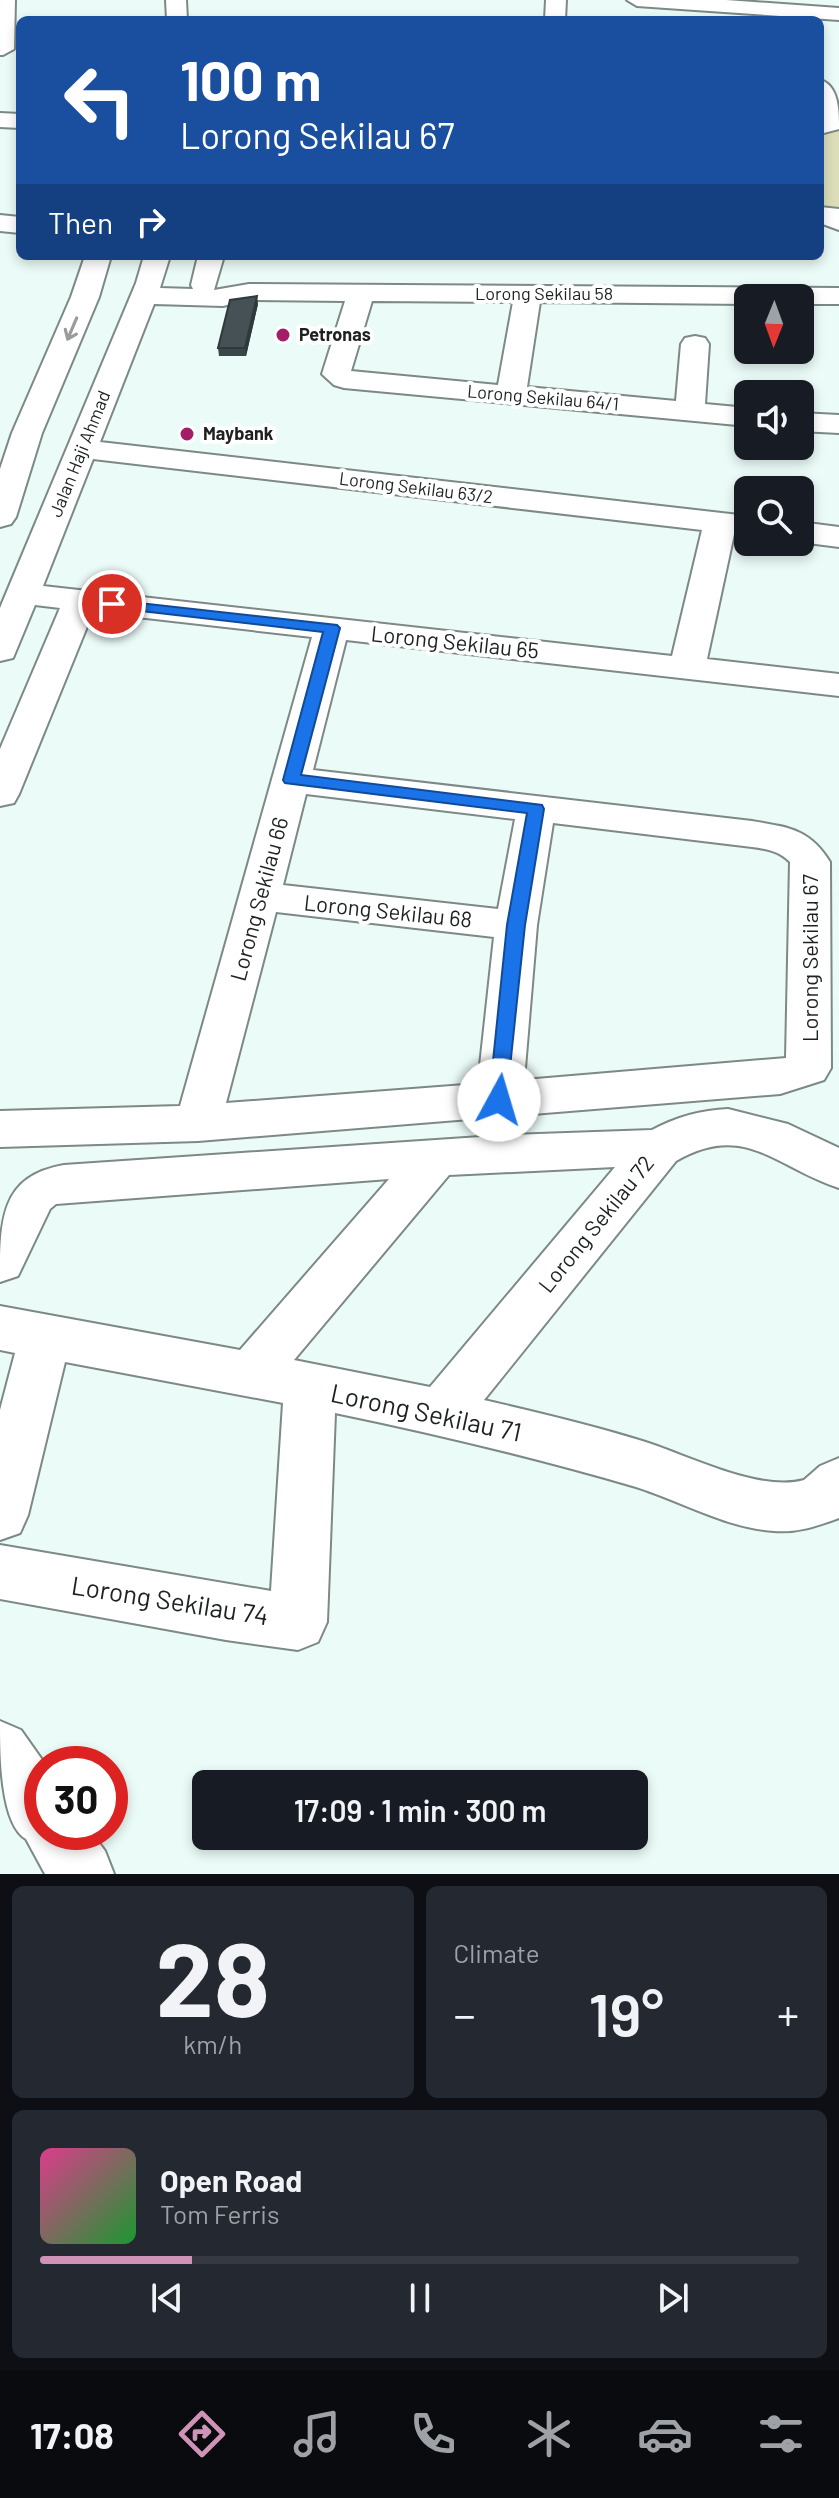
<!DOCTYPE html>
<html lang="en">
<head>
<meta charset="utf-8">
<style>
  :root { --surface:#171b24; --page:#242831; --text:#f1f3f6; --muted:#9ea1a6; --line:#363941; --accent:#ce93b6 }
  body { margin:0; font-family:Barlow,sans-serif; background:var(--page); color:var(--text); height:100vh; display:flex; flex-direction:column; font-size:30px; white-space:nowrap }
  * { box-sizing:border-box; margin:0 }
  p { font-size:26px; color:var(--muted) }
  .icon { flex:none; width:44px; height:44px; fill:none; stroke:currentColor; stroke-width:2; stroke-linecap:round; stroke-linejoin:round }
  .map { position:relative; height:1874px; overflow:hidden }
  .side { display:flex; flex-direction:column; gap:12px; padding:12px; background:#0d0f14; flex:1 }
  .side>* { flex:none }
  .top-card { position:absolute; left:16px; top:16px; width:808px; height:244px; border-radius:12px; box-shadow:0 4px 12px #0003; background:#1a4fa0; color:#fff; overflow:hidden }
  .needle { width:52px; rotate:181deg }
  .tools { position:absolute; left:734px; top:284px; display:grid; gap:16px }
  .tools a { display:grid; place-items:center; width:80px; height:80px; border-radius:12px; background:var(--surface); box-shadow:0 4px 12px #0003; font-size:40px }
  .speed { position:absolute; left:24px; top:1746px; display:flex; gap:16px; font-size:40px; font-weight:700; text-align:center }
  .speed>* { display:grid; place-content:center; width:104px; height:104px; border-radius:50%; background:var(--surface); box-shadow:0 4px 12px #0003; line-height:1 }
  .speed .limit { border:12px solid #d22; background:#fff; color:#111 }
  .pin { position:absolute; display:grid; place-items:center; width:68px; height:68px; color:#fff; margin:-34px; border:4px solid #fff; border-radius:50%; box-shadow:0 2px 8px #0007 }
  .me { position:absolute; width:88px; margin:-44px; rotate:6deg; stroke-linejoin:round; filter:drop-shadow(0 0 6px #0008) }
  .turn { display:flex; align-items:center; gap:28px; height:168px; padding:0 32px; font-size:36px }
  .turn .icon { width:104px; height:104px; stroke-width:2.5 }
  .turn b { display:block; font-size:56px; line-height:68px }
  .then { display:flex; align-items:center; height:76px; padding:0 32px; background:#0003; gap:16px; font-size:30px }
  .big { font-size:60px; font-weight:600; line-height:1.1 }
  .side .widget { flex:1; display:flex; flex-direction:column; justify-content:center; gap:12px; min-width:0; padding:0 28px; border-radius:12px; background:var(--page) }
  .side .dial { align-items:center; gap:0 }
  .dial b { font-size:104px; line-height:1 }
  .song { display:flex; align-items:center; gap:24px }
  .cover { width:96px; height:96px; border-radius:12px; background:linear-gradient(135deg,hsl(330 70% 55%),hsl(130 70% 35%)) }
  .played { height:8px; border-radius:4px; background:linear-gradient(90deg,var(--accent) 20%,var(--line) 20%) }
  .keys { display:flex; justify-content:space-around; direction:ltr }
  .heat { display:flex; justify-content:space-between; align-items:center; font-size:44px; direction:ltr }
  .side .tiles { flex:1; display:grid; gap:12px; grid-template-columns:1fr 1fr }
  .widget:last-child { grid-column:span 2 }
  .trip { position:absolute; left:192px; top:1770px; width:456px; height:80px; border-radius:12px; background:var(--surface); box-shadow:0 4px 12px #0003; font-weight:600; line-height:80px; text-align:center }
  .tabs { display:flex; height:128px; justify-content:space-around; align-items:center; background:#090b0e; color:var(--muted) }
  .tabs .icon { width:56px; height:56px }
  .tabs .on { color:var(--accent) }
  .tabs b { font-size:36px; color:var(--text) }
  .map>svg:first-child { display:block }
  .green { fill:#dcdeba }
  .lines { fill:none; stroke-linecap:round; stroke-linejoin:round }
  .minor-casing { stroke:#7c8986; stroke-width:4 }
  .minor { fill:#fff; fill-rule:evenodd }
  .wall { fill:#3b4648 }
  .shaded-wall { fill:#30393b }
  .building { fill:#455154; stroke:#30393b; stroke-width:2 }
  .oneway { stroke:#999c9b }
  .route { fill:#1a73e8; stroke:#114b97; stroke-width:2 }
  .poi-dot { fill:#a41d68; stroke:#fff; stroke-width:3 }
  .labels { text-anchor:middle; stroke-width:8; stroke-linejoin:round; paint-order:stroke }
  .far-street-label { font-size:18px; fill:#1d2221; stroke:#fff }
  .far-poi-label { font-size:18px; font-weight:bold; fill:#1d2221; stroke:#fff; text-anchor:start }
  .street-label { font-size:22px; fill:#1d2221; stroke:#fff }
  .near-street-label { font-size:26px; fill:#1d2221; stroke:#fff }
</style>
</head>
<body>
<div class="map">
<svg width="839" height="1874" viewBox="0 0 839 1874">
  <rect width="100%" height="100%" fill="#ebfbf7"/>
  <polygon class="green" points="839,129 839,207 820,206 820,130"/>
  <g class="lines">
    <g class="minor-casing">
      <g id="minor">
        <polygon points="0,0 15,0 14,49 3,55 0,55"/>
        <polygon points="166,0 186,0 187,20 167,20"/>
        <polygon points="546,0 566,0 565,20 545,20"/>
        <polygon points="627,0 726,0 839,8 839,20 637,6"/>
        <path d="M820,80C839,85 839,112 839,129L820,134Z"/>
        <polygon points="0,113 20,114 20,128 0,127"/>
        <polygon points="820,207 839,209 839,230 820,223"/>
        <polygon points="0,215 20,217 20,233 0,231"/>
        <polygon points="85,256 111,256 99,297 42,433 16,517 11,524 0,527 0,469 12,433 71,297"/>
        <path d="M144,256H170L160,288L193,289L191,285L198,256H224L214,290L249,284L839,288V304H800V298H748V304L540,302L527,387L676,401L681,344L685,338L695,336L705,338L709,344L705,404L748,408V426L344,388L334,385L322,374L345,301L249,300L223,306L154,304L100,442L748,516V536L734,534L707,659L839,674V696L346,640L313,770L752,821C788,827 810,829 830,862L831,1068L824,1080L780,1094L198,1141L0,1147V1111L180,1106L312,637L93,612L19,794L14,803L0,806V749L60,608L35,605L13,658L0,661V608L136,283ZM372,301L513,302L498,385L351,371ZM93,459L702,530L672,656L43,586ZM306,794L515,819L498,909L283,885ZM553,823L752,847C767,849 779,851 790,862L786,1058L524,1080L537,925ZM276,912L494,937L478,1084L226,1103Z"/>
        <polygon points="800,413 839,415 839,433 800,431"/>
        <polygon points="800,522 839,527 839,547 800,542"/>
        <path d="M728,1109L788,1124L839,1148V1188C775,1167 745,1121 676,1161L484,1400C535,1412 588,1424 639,1440C684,1453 758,1493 804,1480L820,1466L839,1458V1518C817,1526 798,1533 774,1531C726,1528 681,1501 636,1487C537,1458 436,1434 335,1413L327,1622L318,1642L298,1650L226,1640L0,1599V1545L271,1591L283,1403L65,1362L28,1515L20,1533L0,1540V1410L15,1353L0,1350V1306L240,1350L389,1179L56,1204L50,1209L18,1276L0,1282C0,1220 0,1176 64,1165L510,1135L652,1130C676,1117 701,1110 728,1109ZM615,1167L430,1387L294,1360L449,1175Z"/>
        <path d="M0,1721L21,1730L45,1764H42V1832H91L105,1851L114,1874H45L26,1839C0,1824 0,1753 0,1721Z"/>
      </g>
    </g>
    <use href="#minor" class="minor"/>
  </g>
  <polygon class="wall" points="258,304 246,356 219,356 218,348"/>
  <polygon class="shaded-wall" points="257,296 258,304 246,356 245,348"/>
  <polygon class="building" points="257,296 245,348 218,348 230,300"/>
  <defs><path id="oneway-shaft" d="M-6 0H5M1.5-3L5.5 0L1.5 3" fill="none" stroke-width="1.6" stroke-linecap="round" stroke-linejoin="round" transform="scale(2)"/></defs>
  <use class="oneway" href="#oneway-shaft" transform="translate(72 329) rotate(113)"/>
  <polygon class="route" points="112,600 337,625 340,628 301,775 542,805 544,809 525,925 506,1105 492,1105 489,1100 507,925 527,813 285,783 283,780 323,632 107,607 107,601"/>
  <g class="poi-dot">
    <circle cx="283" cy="335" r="8"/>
    <circle cx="187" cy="434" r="8"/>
  </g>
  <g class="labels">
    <g class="far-street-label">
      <text x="544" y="300">Lorong Sekilau 58</text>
      <text transform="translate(543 398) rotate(5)" y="6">Lorong Sekilau 64/1</text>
      <text transform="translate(80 454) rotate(-68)" y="6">Jalan Haji Ahmad</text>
      <text transform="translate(416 488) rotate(7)" y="6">Lorong Sekilau 63/2</text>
    </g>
    <g class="far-poi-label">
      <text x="299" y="341">Petronas</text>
      <text x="203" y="440">Maybank</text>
    </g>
    <g class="street-label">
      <text transform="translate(455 642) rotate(6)" y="8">Lorong Sekilau 65</text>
      <text transform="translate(259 899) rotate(-75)" y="8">Lorong Sekilau 66</text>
      <text transform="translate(388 911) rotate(6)" y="8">Lorong Sekilau 68</text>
      <text transform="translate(810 958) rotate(-90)" y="8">Lorong Sekilau 67</text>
      <text transform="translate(596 1224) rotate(-51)" y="8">Lorong Sekilau 72</text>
    </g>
    <g class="near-street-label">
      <text transform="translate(426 1413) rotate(12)" y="9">Lorong Sekilau 71</text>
      <text transform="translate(170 1601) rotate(9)" y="9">Lorong Sekilau 74</text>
    </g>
  </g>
</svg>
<div class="tools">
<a><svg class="needle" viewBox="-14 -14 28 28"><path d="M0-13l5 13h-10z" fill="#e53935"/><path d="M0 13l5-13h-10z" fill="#9ea1a6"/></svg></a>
<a><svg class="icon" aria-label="sound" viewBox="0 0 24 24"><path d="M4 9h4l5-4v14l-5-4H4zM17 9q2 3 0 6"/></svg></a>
<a><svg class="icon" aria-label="search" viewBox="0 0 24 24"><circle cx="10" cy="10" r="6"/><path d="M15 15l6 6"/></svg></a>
</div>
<div class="speed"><div class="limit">30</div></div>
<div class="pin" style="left:112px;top:604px;background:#d93025"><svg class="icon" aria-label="arrive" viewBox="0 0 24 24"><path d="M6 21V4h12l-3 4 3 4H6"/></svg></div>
<svg class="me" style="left:499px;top:1100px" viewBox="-20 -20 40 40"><circle r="19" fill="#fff"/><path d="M0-13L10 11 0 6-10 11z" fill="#1a73e8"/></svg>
<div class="trip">17:09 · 1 min · 300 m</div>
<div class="top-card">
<div class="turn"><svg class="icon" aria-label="left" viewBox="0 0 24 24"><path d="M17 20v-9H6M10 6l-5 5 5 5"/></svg><div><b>100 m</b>Lorong Sekilau 67</div></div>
<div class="then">Then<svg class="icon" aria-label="right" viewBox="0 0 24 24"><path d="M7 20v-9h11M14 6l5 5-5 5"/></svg></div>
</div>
</div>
<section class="side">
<div class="tiles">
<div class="widget dial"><b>28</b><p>km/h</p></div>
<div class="widget"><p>Climate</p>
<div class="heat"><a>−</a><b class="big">19°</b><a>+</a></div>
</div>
<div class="widget">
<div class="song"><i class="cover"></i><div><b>Open Road</b><p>Tom Ferris</p></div></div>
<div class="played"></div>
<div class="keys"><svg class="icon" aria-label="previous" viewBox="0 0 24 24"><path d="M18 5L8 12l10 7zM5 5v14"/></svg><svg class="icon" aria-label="pause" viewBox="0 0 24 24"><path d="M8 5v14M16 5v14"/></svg><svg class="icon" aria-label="next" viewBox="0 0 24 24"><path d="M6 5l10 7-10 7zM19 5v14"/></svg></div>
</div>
</div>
</section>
<nav class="tabs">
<b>17:08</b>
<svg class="icon on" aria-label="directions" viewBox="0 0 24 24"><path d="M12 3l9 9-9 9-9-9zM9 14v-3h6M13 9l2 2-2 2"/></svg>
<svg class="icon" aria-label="music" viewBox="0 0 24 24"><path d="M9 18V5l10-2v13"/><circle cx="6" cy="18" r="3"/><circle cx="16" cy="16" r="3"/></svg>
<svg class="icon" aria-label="phone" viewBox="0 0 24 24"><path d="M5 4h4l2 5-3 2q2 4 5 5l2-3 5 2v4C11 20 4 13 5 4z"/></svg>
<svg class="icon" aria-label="climate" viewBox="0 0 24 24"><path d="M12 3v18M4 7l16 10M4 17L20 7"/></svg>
<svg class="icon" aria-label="car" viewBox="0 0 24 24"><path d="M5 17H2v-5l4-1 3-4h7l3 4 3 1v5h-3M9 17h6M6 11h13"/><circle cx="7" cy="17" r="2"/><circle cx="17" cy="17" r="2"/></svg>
<svg class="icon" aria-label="filters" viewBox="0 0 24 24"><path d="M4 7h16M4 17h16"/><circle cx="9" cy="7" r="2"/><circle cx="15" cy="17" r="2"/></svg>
</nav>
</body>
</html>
